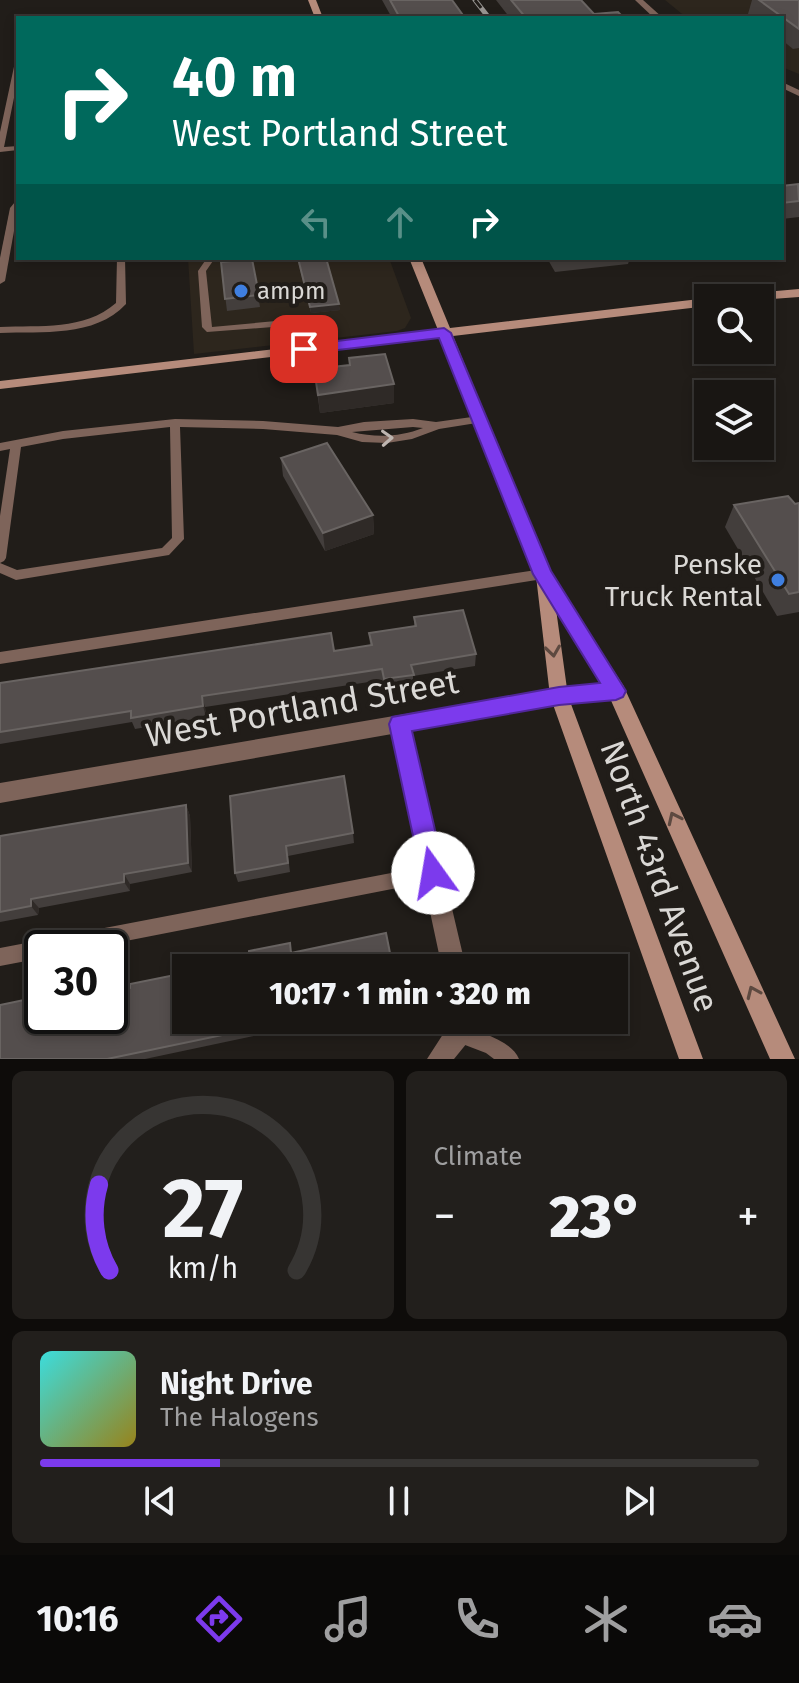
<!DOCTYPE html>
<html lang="en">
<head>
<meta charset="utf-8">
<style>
  :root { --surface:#191613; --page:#221f1c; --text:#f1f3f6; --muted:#9f9fa0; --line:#373533; --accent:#7c3aed }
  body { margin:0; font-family:"Fira Sans",sans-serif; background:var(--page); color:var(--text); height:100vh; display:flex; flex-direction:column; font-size:30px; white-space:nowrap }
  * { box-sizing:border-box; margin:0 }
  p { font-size:26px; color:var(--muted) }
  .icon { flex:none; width:44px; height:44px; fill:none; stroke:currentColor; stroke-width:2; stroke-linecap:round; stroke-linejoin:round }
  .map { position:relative; height:1059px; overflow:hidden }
  .side { display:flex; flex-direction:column; gap:12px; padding:12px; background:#0e0c0a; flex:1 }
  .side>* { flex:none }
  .top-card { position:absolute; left:16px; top:16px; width:768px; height:244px; border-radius:0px; box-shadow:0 4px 12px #0003,0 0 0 2px var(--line); background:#00695c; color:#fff; overflow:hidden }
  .fabs { position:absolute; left:694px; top:284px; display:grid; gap:16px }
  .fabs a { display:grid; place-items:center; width:80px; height:80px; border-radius:0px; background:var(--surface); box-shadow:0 4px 12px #0003,0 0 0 2px var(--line); font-size:40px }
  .speed { position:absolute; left:24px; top:930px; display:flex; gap:16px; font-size:40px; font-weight:700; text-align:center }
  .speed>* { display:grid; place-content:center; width:104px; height:104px; border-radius:50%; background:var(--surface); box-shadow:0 4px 12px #0003,0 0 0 2px var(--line); line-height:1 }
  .speed .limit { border:4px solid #111; border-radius:12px; background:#fff; color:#111 }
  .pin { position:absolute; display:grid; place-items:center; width:68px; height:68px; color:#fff; margin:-34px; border-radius:16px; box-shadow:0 4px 12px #0006 }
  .me { position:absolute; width:88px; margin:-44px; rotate:347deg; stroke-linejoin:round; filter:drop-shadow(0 0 6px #0008) }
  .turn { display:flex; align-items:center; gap:28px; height:168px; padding:0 24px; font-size:36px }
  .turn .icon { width:104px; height:104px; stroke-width:2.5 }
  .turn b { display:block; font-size:56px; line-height:68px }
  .lanes { display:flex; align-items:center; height:76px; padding:0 24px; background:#0003; justify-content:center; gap:40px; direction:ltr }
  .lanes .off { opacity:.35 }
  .big { font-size:60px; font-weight:800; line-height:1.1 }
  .side .card { flex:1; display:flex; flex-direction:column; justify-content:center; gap:12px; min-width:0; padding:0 28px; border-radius:12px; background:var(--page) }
  .side .dial { align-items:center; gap:0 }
  .dial svg { height:208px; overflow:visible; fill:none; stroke:var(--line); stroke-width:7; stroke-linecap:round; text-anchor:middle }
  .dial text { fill:var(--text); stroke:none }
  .song { display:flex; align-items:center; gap:24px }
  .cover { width:96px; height:96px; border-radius:12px; background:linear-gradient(135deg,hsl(180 70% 55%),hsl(50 70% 35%)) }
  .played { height:8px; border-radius:4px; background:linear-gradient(90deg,var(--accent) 25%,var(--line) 25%) }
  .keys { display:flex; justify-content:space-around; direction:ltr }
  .heat { display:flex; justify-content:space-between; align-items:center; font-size:44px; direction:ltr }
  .side .tiles { flex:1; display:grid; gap:12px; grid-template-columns:1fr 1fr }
  .card:last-child { grid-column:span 2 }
  .trip { position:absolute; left:172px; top:954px; width:456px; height:80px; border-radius:0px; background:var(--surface); box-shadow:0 4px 12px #0003,0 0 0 2px var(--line); font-weight:800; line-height:80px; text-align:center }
  .dock { display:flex; height:128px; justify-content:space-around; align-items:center; background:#0a0908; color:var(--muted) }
  .dock .icon { width:56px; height:56px }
  .dock .active { color:var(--accent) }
  .dock b { font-size:36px; color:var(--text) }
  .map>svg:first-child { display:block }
  .built { fill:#2d261d }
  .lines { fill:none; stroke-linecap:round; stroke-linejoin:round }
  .lane { fill:#7e645a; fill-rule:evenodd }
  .street { fill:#7e645a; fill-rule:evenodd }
  .secondary { fill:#b68b7b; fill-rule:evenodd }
  .rail-casing { stroke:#989592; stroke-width:5 }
  .rail { stroke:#211d19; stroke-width:3; stroke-dasharray:10; stroke-linecap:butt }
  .wall { fill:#433e3c }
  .shaded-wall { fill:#2f2a27 }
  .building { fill:#544e4d; stroke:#696462; stroke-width:2 }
  .oneway { stroke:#beb5b0 }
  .oneway2 { stroke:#5d4940 }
  .route { fill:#7c3aed; stroke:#51269a; stroke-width:2 }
  .shop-dot { fill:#3f7fe0; stroke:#211d19; stroke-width:3 }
  .labels { text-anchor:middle; stroke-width:8; stroke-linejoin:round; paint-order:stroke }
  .far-poi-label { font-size:24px; fill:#dad8d5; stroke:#211d19; text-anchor:start }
  .poi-label { font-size:28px; fill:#dad8d5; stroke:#211d19; text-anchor:end }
  .near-street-label { font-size:34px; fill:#dad8d5; stroke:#211d19 }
</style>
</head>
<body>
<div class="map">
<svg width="799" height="1059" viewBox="0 0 799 1059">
  <rect width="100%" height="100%" fill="#211d19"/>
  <g class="built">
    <polygon points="665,0 799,0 799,74 782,67 782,18 687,18"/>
    <polygon points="188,258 389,258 411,318 405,328 397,331 194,354"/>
  </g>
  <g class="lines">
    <g class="lane">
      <polygon points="18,60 18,78 4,147 18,146 18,150 0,152 0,132 15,62"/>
      <polygon points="15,202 18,202 18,209 5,281 0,284 0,258 10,208"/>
      <path d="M117,258H125L126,304C94,338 42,331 0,333V327C40,325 84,331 116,303Z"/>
      <polygon points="207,258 215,258 206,271 212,327 298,319 303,322 298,325 207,332 202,327 198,271"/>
      <path d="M479,416L483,418L484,420L483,422L439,429L412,439L387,443L362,442L337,435L263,429L180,427L184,539L169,555L16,580L0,573V563L17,570L162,548L172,538L170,427L63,439L21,447L6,558L4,561L0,563V516L10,449L0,451V443L63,431L175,419L263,421L338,427L364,422L413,419L436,422ZM413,427L423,428C400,437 376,438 352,432Z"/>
      <polygon points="543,569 547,571 549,574 547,577 543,579 0,664 0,652"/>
      <polygon points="433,865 439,867 441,873 439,879 433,881 90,948 42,948 42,958 0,966 0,948"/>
      <path d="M458,1025C477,1032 511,1039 519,1059H494L486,1053L452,1040L449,1034L452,1028Z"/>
    </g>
    <g class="street">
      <polygon points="635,0 643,0 663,18 654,18"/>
      <polygon points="782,82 799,90 799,96 782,88"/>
      <polygon points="616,683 623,685 625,691 623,697 616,699 559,704 410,730 466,968 442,968 392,734 0,803 0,783 559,688"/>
      <polygon points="449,1020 473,1020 467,1043 454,1059 427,1059 447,1028"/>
    </g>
    <g class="secondary">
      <polygon points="308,0 316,0 323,18 315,18"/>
      <polygon points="409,258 421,258 450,328 708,298 708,306 453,336 550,572 623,685 795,1059 770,1059 609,696 556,609 568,696 703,1059 679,1059 550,696 536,576 441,337 0,389 0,381 438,330"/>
      <polygon points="799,289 799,297 760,300 760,298 737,298 743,294"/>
    </g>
    <g class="rail-casing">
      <polyline id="rail" points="475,0 489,18"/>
    </g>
    <use href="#rail" class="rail"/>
  </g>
  <g class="wall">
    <polygon points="382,0 452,0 465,18 392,18"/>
    <polygon points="496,0 581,0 594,14 624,18 510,18"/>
    <polygon points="752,0 799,0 799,48 793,49 782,40 782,18 754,18 748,14"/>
    <polygon points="799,185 799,217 782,219 782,186"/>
    <polygon points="297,258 326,258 340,310 311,313"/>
    <polygon points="547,258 630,258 628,264 555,272"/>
    <polygon points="252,259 260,307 227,311 221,262"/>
    <polygon points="349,358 394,384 394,403 320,413 314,369 349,365"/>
    <polygon points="281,458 373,515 374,534 325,551 283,476"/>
    <polygon points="799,503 799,612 777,616 725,527 734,505"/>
    <polygon points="414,617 476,654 475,666 413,676 413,686 384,691 382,680 205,707 206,717 135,729 132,722 0,744 0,683 334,651 370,645 369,633 414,626"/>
    <polygon points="230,796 353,833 354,843 288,856 290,872 238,882 235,873"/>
    <polygon points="186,805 190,816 192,872 130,884 130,891 39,908 38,915 0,922 0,836"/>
    <polygon points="175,975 180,982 180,993 186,1020 362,1020 326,1028 324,1021 145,1059 0,1059 24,1000 32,1007 130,988"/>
  </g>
  <g class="shaded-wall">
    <polygon points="339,304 340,310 311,313 310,307"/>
    <polygon points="394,384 394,403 320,413 318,395"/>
    <polygon points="373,515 374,534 325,551 323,533"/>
    <polygon points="202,696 205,707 206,717 203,706"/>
    <polygon points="186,805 190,816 192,872 188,863"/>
    <polygon points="124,874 130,884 130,891 124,882"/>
    <polygon points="31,899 39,908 38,915 31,906"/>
    <polygon points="175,975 180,982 180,1001 175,994"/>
    <polygon points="24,1000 32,1007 23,1009"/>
  </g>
  <g class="building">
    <polygon points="390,0 452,0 465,18 400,18"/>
    <polygon points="511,0 581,0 594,14 618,12 624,18 526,18"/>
    <polygon points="759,0 799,0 799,29"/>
    <polygon points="798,184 799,201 782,203 782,186"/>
    <polygon points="298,258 326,258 339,304 310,307"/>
    <polygon points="252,259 259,295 225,299 221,262"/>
    <polygon points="385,354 394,384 318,395 314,369 350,365 349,358"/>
    <polygon points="327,443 373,515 323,533 281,458"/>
    <polygon points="788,496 795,504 799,503 799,592 789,594 734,505"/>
    <polygon points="463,610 476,654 411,665 414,675 384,679 382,669 202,696 203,706 131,718 131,711 0,732 0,683 331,633 334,651 372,645 369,633 416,626 414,617"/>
    <polygon points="344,776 353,833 286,846 288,863 235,873 230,796"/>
    <polygon points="186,805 188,863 124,874 124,882 31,899 31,906 0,912 0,836"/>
    <polygon points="386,933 393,968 250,968 249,951 290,943 291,953"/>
    <polygon points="175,975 175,994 186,992 186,1020 295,1020 107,1059 0,1059 0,1005 24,1000 23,1009 42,1005 42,1016 110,1016 110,992 130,988 130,984"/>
  </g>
  <defs><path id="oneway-chevron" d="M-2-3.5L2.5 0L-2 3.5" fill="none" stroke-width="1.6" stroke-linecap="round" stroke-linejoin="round" transform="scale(2)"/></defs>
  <use class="oneway" href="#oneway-chevron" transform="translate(387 438) rotate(-3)"/>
  <g class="oneway2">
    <use href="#oneway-chevron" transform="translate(553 651) rotate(82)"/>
    <use href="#oneway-chevron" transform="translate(674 818) rotate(-115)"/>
    <use href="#oneway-chevron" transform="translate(753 992) rotate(-114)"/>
  </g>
  <polygon class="route" points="444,328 451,333 551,571 626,691 623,697 616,700 559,705 412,731 445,873 442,881 433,885 425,881 421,873 389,724 392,717 559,687 600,683 533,574 439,338 304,354 296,349 304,345"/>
  <g class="shop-dot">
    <circle cx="241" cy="291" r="8"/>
    <circle cx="778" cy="580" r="8"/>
  </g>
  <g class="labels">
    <g class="far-poi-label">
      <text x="257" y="299">ampm</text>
    </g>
    <g class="poi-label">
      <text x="762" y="574">Penske<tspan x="762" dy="32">Truck Rental</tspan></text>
    </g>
    <g class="near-street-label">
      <text transform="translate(302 708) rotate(-10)" y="12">West Portland Street</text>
      <text transform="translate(660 876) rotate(70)" y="12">North 43rd Avenue</text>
    </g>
  </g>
</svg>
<div class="fabs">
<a><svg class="icon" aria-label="search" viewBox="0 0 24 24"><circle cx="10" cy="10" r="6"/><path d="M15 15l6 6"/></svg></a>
<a><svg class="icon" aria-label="layers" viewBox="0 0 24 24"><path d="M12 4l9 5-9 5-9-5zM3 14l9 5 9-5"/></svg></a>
</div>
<div class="speed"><div class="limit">30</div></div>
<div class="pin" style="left:304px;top:349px;background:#d93025"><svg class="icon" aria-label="arrive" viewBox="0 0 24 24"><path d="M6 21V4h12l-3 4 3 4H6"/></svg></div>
<svg class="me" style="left:433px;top:873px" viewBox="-20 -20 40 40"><circle r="19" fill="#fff"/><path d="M0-13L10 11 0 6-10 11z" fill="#7c3aed"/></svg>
<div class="trip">10:17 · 1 min · 320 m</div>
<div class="top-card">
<div class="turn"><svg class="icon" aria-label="right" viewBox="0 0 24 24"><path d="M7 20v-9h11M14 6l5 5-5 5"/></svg><div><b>40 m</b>West Portland Street</div></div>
<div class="lanes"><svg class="icon off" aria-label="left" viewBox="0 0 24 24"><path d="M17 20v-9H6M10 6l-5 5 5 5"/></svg><svg class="icon off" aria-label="ahead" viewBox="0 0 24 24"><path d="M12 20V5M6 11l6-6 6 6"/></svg><svg class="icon" aria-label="right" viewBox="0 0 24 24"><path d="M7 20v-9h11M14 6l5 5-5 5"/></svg></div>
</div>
</div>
<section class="side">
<div class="tiles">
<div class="card dial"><svg viewBox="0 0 100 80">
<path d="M14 69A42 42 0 1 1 86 69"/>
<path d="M14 69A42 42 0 0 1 10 36" stroke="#7c3aed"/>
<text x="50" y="56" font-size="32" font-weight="700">27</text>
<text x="50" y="72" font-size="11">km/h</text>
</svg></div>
<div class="card"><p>Climate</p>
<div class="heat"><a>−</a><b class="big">23°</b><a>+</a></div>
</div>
<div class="card">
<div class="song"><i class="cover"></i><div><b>Night Drive</b><p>The Halogens</p></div></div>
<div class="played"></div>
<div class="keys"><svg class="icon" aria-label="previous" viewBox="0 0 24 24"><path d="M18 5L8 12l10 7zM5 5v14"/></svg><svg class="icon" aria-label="pause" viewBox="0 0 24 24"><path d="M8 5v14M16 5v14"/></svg><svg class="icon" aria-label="next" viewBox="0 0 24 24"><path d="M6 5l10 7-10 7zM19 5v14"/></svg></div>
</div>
</div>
</section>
<nav class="dock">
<b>10:16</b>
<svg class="icon active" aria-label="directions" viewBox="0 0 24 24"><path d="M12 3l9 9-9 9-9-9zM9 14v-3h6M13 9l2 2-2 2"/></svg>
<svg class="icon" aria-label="music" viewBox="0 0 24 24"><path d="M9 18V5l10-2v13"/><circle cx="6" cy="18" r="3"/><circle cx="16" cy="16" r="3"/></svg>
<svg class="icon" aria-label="phone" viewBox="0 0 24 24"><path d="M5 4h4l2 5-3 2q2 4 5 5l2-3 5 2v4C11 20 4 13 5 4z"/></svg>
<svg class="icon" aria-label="climate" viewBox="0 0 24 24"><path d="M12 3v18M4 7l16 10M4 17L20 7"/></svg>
<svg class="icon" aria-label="car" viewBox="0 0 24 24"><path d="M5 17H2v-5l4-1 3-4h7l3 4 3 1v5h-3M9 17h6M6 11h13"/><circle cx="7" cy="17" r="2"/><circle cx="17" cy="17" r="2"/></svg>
</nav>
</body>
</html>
